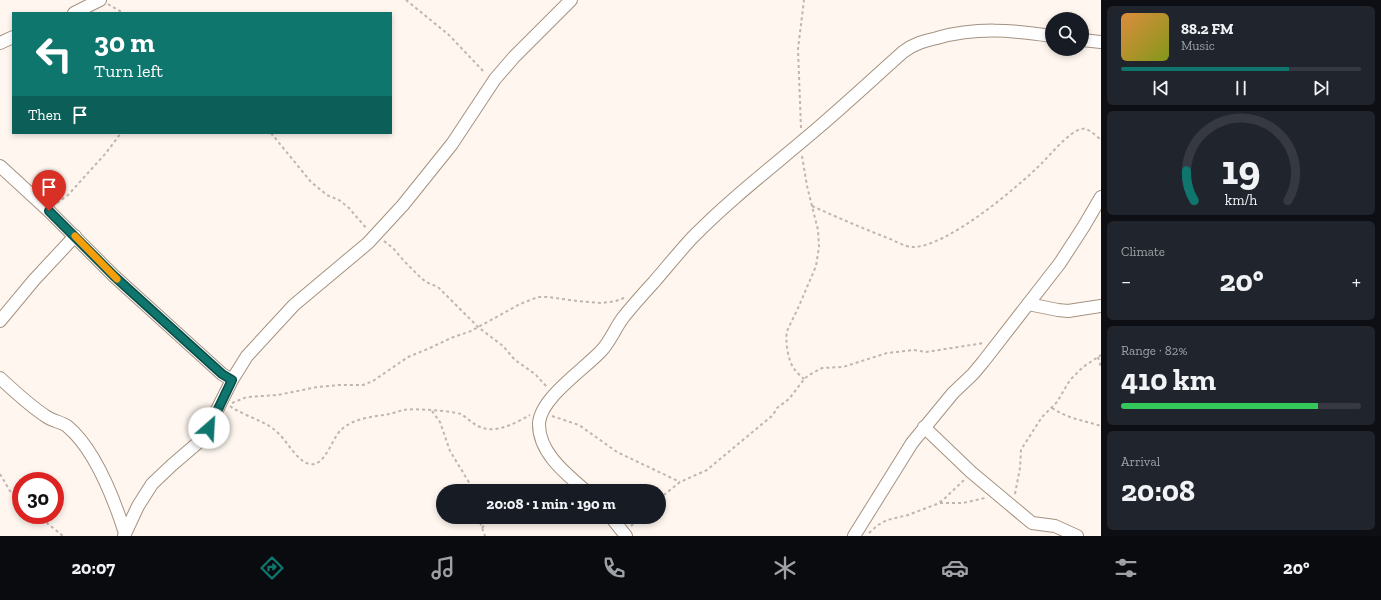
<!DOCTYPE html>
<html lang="en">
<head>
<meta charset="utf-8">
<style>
  :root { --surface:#171b24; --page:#20242c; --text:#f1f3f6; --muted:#9ea1a6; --line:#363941; --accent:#0f766e }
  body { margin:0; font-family:"Zilla Slab",serif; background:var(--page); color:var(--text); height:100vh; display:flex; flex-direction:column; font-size:15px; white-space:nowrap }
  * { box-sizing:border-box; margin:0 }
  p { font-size:13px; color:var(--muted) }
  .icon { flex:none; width:22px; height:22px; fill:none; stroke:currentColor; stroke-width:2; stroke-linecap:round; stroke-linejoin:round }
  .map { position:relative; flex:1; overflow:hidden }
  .details { display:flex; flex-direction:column; gap:6px; padding:6px; background:#0d0f14; width:280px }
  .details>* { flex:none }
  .guide { position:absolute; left:12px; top:12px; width:380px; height:122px; border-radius:0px; box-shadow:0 2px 6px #0003; background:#0f766e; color:#fff; overflow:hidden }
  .buttons { position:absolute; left:1045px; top:12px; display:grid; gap:8px }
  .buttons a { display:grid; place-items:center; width:44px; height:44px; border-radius:50%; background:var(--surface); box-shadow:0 2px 6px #0003; font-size:20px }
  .speed { position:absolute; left:12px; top:472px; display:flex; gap:8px; font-size:20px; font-weight:700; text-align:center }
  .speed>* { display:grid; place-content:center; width:52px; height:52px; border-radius:50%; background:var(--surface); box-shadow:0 2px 6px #0003; line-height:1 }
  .speed .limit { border:6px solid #d22; background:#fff; color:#111 }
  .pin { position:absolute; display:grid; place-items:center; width:34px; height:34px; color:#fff; margin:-41px -17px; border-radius:50% 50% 50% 0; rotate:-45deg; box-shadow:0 0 4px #0007 }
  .pin .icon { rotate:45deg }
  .me { position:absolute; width:44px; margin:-22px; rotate:26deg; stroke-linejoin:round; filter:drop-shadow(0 0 3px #0008) }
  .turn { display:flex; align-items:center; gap:14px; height:84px; padding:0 16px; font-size:18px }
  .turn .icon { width:52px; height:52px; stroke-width:2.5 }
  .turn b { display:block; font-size:28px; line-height:34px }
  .then { display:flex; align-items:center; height:38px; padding:0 16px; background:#0003; gap:8px; font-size:15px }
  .big { font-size:30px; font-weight:700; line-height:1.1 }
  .details .tile { flex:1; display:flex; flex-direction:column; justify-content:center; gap:6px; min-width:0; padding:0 14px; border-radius:6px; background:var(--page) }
  .details .dial { align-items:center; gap:0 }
  .dial svg { height:104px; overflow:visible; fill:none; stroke:var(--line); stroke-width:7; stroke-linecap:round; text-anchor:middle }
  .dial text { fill:var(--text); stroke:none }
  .song { display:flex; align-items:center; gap:12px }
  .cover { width:48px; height:48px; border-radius:6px; background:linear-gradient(135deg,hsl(30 70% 55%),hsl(70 70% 35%)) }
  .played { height:4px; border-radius:2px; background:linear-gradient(90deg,var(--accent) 70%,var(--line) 70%) }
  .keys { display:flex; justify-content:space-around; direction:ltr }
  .heat { display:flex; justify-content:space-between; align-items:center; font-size:22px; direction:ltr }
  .charge { height:6px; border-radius:3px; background:linear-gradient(90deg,#34c759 82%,var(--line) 0) }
  .trip { position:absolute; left:436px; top:484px; width:230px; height:40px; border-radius:20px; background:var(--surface); box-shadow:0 2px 6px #0003; font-weight:700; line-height:40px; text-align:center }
  .menu { display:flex; height:64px; justify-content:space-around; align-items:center; background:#090b0e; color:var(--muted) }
  .menu .icon { width:28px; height:28px }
  .menu .active { color:var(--accent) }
  .menu b { font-size:18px; color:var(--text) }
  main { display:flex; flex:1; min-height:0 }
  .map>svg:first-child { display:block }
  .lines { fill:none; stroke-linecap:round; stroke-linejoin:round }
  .minor-casing { stroke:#a49281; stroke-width:14 }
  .path { stroke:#beb6af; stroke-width:2; stroke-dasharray:3 3; stroke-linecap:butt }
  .minor { stroke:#fff; stroke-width:12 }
  .route-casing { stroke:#0a4d48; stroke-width:10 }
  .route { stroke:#0f766e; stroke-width:7 }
  .slow { stroke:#f59e0b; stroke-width:7 }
</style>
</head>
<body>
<main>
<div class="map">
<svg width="1101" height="536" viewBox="0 0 1101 536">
  <rect width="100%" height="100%" fill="#fef6ef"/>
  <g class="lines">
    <g class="minor-casing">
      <g id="minor">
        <polyline points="74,13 100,0"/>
        <polyline points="1082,40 1101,42"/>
        <polyline points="0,43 13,37"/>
        <polyline points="0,166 49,211 114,276 222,374 232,380"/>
        <polyline points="1028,304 1058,310 1068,311 1101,306"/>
        <polyline points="0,321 34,280 75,236"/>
        <path d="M0,378C15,392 30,406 47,417C53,421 61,422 67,426C95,449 114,499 125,533"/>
        <polyline points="924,427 971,472 1032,523 1055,526 1077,536"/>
        <path d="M586,491C566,474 538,452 539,423C541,397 586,368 602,350C610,341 615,329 622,319C632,306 643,294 654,282C667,267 679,252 692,238C731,198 776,164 819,127C847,103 875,77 903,52C913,44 924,41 937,38C976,27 1012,30 1052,36"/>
        <polyline points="611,517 626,536"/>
        <polyline points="124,536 138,506 152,484 172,465 200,441 206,432 232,380 247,356 294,305 368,243 403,205 452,144 495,79 514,57 571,0"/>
        <polyline points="854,536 912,443 953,393 973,374 983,362 1060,263 1084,226 1101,197"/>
      </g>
    </g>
    <g class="path">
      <polyline points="406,0 449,35 485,73"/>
      <polyline points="108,4 123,13"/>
      <polyline points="801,128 798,49 804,0"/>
      <polyline points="271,133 311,182 327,195 339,200 349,208 367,229"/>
      <path d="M802,156L807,186L818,230L819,247L816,266L799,306L787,331C785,341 788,362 795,370C797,373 801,376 804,379"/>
      <polyline points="57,203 68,195 106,153 121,133"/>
      <path d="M812,206C836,217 860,227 885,237C894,240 904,247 913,247C947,247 1018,187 1042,163C1050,155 1069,132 1081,129C1088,127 1096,136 1101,140"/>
      <polyline points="384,241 393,248 404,261 420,277 426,282 438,287 478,327 503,346 515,360 535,374 547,387"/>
      <polyline points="1098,357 1101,367"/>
      <polyline points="232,403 247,397 278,395 317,387 339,385 363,385 373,381 408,357 430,348 451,338 471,331 520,304 538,297 548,297 577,301 602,303 616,301 624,298"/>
      <path d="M230,406C235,410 239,411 244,414C257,420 270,424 280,435C288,443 298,462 310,464C325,467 332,438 341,430C353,418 373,417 389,414C394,413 399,411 404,410C412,408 453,411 461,414C467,418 472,423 478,426C495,435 515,423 530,415"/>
      <path d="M1052,408C1068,419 1083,420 1101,426"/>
      <polyline points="432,411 440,422 450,451 470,484 470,491"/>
      <polyline points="552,416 579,425 617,452 680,482"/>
      <polyline points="0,474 10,491 21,502"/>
      <polyline points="527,491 554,485 563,485"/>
      <polyline points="1015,494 1020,468 1021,450 1024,445 1042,417 1057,402 1070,380 1083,367 1101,355"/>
      <polyline points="659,499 680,482 707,470 714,464 773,415 777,408 789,399 805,378 811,374 822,368 843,367 887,353 914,350 926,352 984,343"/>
      <polyline points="940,503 963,503 985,498"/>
      <polyline points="37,515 63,536"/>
      <polyline points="478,517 485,536"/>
      <polyline points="631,526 641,517"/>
      <polyline points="482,528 491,517"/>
      <polyline points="869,533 878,525 887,520 908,515 937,504 943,500 964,480"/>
    </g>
    <use href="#minor" class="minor"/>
  </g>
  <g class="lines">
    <g class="route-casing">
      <polyline id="route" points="49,211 114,276 222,374 232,380 209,428"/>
    </g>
    <use href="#route" class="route"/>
    <polyline class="slow" points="75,236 117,279"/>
  </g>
</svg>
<div class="buttons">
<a><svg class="icon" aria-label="search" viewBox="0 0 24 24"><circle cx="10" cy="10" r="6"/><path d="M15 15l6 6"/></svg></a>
</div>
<div class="speed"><div class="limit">30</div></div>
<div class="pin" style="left:49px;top:211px;background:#d93025"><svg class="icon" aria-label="arrive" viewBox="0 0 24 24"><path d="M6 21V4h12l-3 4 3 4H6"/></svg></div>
<svg class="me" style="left:209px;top:428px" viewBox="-20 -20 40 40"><circle r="19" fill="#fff"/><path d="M0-13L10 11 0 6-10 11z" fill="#0f766e"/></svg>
<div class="trip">20:08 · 1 min · 190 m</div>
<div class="guide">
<div class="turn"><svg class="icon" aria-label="left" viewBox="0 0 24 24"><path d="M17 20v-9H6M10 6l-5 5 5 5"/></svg><div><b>30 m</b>Turn left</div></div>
<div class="then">Then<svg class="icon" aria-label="arrive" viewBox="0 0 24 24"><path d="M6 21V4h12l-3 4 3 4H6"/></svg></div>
</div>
</div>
<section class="details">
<div class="tile">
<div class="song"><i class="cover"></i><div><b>88.2 FM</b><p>Music</p></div></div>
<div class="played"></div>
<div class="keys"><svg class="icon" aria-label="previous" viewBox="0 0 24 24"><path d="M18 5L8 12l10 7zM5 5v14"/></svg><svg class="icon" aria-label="pause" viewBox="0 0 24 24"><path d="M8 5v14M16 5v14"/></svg><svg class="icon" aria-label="next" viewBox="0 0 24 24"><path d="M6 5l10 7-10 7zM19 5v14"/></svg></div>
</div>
<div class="tile dial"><svg viewBox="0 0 100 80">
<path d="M14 69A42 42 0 1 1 86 69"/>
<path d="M14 69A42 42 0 0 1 8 46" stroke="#0f766e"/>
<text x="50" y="56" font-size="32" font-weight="700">19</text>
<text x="50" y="72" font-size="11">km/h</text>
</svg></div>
<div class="tile"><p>Climate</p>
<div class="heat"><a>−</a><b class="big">20°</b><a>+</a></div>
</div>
<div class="tile"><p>Range · 82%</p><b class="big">410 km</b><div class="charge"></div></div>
<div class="tile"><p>Arrival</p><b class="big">20:08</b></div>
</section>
</main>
<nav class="menu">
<b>20:07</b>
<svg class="icon active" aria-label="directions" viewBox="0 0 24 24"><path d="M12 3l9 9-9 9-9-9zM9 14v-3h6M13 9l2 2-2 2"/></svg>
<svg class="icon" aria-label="music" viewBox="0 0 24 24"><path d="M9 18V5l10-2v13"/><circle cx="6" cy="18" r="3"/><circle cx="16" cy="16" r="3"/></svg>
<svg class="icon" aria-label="phone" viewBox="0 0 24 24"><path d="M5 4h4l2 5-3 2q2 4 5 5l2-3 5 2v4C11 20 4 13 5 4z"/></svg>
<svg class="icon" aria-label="climate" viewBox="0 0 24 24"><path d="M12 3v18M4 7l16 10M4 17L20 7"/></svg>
<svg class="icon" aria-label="car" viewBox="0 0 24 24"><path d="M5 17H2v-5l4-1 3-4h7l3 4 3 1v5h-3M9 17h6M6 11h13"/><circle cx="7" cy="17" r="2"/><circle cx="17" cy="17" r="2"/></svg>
<svg class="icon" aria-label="filters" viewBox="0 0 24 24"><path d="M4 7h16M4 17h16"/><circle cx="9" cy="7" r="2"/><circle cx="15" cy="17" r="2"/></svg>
<b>20°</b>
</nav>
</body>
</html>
